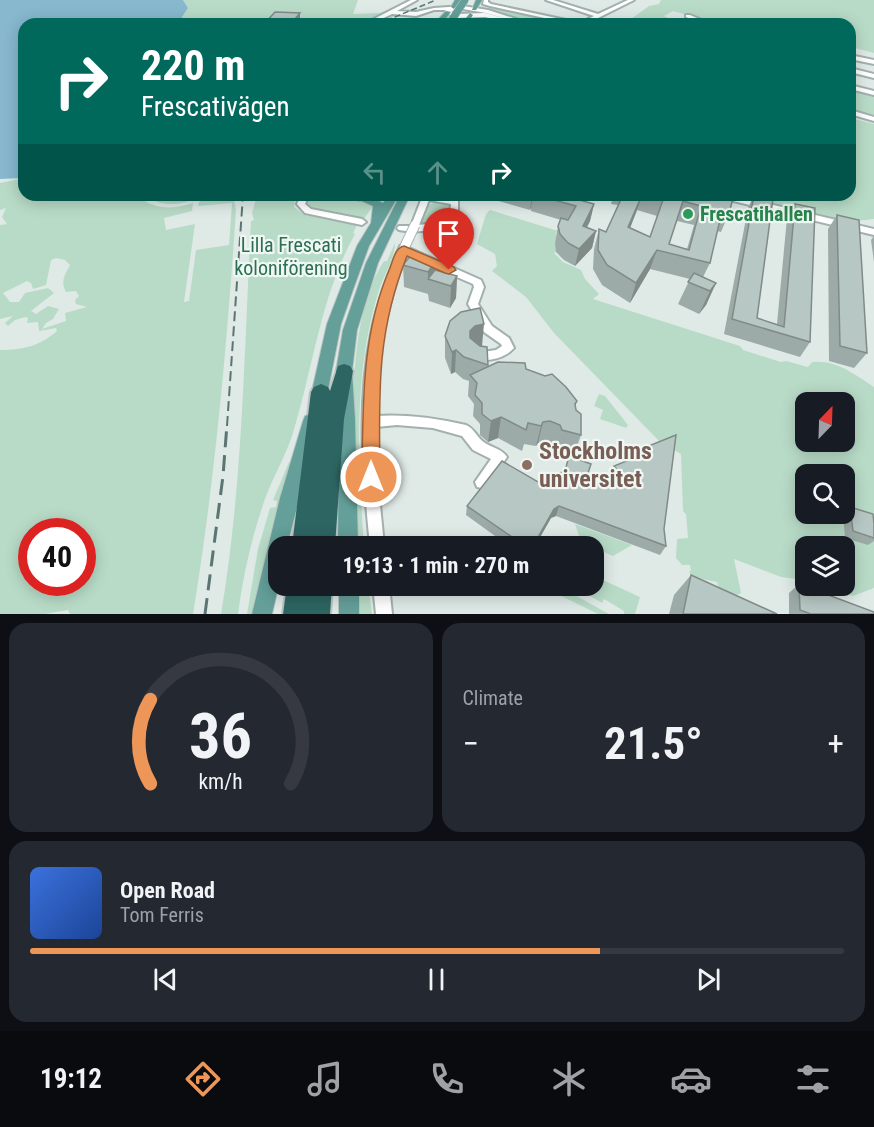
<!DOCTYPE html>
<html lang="en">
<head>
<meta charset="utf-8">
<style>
  :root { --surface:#171b24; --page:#242831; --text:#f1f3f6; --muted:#9ea1a6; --line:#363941; --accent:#ee9658 }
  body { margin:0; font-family:"Roboto Condensed",sans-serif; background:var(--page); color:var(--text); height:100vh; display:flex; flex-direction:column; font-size:22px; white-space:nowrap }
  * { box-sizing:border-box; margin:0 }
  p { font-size:20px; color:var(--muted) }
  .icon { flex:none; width:33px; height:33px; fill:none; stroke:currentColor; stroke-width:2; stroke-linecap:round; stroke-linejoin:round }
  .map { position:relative; height:614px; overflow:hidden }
  .panel { display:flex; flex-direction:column; gap:9px; padding:9px; background:#0d0f14; flex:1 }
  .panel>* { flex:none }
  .guide { position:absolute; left:18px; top:18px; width:838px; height:183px; border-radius:18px; box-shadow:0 3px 15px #0003; background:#00695c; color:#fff; overflow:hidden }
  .needle { width:39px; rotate:23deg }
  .buttons { position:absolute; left:795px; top:392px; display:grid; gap:12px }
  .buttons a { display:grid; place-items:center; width:60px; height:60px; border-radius:12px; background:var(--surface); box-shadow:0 3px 15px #0003; font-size:30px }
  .speed { position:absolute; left:18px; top:518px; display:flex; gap:12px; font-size:30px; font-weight:700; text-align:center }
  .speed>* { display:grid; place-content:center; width:78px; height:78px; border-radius:50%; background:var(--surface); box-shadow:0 3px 15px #0003; line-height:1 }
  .speed .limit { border:9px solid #d22; background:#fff; color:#111 }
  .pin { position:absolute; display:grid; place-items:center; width:51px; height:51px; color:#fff; margin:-62px -26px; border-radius:50% 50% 50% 0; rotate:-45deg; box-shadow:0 0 6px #0007 }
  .pin .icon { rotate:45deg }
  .me { position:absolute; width:66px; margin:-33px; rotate:0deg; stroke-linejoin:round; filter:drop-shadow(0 0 4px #0008) }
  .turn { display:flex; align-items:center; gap:21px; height:126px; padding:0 24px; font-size:27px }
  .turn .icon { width:78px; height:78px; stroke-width:2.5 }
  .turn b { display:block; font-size:42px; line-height:51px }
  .lanes { display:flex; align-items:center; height:57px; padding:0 24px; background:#0003; justify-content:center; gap:30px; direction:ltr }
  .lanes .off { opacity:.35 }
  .big { font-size:45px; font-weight:700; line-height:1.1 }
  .panel .card { flex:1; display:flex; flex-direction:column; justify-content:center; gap:9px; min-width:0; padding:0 21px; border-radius:18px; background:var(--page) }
  .panel .dial { align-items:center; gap:0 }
  .dial svg { height:156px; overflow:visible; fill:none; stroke:var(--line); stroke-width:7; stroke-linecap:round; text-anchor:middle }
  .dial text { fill:var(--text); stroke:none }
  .song { display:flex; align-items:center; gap:18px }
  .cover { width:72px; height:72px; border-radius:9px; background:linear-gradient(135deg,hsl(220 70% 55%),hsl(220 70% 35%)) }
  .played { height:6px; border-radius:3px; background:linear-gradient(90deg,var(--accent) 70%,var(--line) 70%) }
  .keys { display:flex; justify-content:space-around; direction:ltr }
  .heat { display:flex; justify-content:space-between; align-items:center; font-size:33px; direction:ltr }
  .panel .tiles { flex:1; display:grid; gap:9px; grid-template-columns:1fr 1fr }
  .card:last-child { grid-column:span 2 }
  .trip { position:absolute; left:268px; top:536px; width:336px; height:60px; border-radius:18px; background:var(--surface); box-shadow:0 3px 15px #0003; font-weight:700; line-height:60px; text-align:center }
  .tabs { display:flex; height:96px; justify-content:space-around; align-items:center; background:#090b0e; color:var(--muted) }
  .tabs .icon { width:42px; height:42px }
  .tabs .on { color:var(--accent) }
  .tabs b { font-size:27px; color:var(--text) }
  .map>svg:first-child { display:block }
  .green { fill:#b8dbc7; fill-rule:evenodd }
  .water { fill:#87b8ce }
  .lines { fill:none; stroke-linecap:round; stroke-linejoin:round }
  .minor-casing { stroke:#a2b1af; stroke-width:4 }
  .major-casing { stroke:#bcc4c3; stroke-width:2 }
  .highway-casing { stroke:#bcc4c3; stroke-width:4 }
  .minor { fill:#fff; fill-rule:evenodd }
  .major { fill:#649f99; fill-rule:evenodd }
  .highway { fill:#2d6562; fill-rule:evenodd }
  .rail-far2 { stroke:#5b7572; stroke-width:1.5; stroke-dasharray:6 3; stroke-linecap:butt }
  .rail-far1 { stroke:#5b7572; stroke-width:2; stroke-dasharray:10 5; stroke-linecap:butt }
  .rail { stroke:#5b7572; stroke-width:3; stroke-dasharray:16 8; stroke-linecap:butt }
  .minor-bridge-casing { stroke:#a2b1af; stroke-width:11; stroke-linecap:butt }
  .major-bridge-casing { stroke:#bcc4c3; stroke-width:8; stroke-linecap:butt }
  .minor-bridge { stroke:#fff; stroke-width:9 }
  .major-bridge { stroke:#649f99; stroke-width:7 }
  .wall { fill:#9daba8; fill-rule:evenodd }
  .shaded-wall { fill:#808b88 }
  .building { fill:#b7c7c3; stroke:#808b88; stroke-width:1.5; fill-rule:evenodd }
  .route { fill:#ee9658; stroke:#9b6239; stroke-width:1.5 }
  .leisure-dot { fill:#2e9e5b; stroke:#eff7f4; stroke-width:2 }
  .education-dot { fill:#8d6e63; stroke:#eff7f4; stroke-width:2 }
  .labels { text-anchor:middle; stroke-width:4.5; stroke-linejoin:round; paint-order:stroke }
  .leisure-label { font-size:20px; font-weight:bold; fill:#27864d; stroke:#eff7f4; text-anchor:start }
  .park-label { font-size:20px; fill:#2c6f51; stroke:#eff7f4 }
  .near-education-label { font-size:24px; font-weight:bold; fill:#785e54; stroke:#eff7f4; text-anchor:start }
</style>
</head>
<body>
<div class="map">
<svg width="874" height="614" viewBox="0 0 874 614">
  <rect width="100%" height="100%" fill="#dfeae7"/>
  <g class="green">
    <polygon points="183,0 358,0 353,14 380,13 408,3 365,24 184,24 185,22 182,17 188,8"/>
    <polygon points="661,0 874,0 874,53 851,47 850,24 720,24 673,11 664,16 680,24 624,24 649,6 659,4"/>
    <polygon points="493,7 572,24 535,24 485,10"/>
    <polygon points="850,89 874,95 874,117 851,111"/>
    <polygon points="851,118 874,124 874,219 847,222 731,195 850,195"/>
    <path d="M24,178V195H136C155,210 171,210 193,203L192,211L164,218L166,230L195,224L184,302L189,301L196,250L229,245L232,203L198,206L199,202L210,196L233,195L236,210C227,345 215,480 193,614H70L68,610L45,614H0V350C23,350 40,346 57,331L56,328L39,331L38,322L27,323L28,318L26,317L15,320L8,326L5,323L13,316L0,319V225L7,224L2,217L6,208L0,210V183ZM56,258L65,260L70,265C65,275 60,281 66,292L76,291L79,296L75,300L76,304L87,307L65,313L66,321L42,329L46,323L53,319L59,309L48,306L36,314L31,311L54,293L48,288L25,293L19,302H10L3,293L27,281L31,283L33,289L46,285L51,260ZM32,531H82V582H32Z"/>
    <path d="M145,195H204C184,205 163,209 145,195Z"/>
    <path d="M257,195H296L294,207L305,215L357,225L353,233L355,234C320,297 314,366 292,436C285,457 273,477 265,499C252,536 243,575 238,614H221C243,484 244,352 251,221L254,220L252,213Z"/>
    <path d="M315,195C334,195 357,194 374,204L364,219L312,209L307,202Z"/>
    <path d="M438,201L450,205L451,210C443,222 432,224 419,226L427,206Z"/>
    <path d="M490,210L558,231L555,234L558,235L556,252L554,253L563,262L581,270L585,279L599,294L593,299L740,346L743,350L781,362L786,361L808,367L812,362C837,360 854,374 874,387V588L853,596L821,585H844V546H806L805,580L781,577L734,559L741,593L732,597L719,590L717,582L692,577L689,571H691L690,565H682L676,558L677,539L688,538L686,514L683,511L681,454L660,442L554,333L526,297L492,271L497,266L495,254L477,244L486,214ZM806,402H844V441H806ZM806,474H844V513H806Z"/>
    <path d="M395,243C395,258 384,275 379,290C374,306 370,323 367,339C355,407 359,478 364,546H357C355,469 340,327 384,261H387Z"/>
    <polygon points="599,394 605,396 628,425 626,428 600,419 603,410 594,406"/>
    <polygon points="289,462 290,462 253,614 247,614 258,549 270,508 276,507 277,501 273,500"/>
    <polygon points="575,524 632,545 613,556 581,542"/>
    <polygon points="594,576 640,597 635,614 624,614 624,611 604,599 602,603 571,585 594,585"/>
    <polygon points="358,585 368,585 372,614 359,614"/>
    <polygon points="546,585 557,589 560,587 609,614 598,614 545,588"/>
  </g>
  <polygon class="water" points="0,0 183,0 188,8 182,17 185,22 184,24 24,24 24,178 0,179"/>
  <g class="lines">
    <g class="minor-casing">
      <g id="minor">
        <path d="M411,0H417L397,11L416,12L434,8L463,6L488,10L532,24H515L485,17L456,18L445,12L446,10H434L416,16L392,14L371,24H364ZM463,9L486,13L510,20L485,13L457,14L451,11Z"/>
        <polygon points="484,0 488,0 488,2 491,4 580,23 594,16 546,0 553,0 598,14 628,0 634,0 586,24 572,24 490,6 483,4"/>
        <polygon points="686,15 690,15 711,24 703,24 686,17"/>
        <polygon points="850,55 874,60 874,64 850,59"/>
        <polygon points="850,68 874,74 874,78 850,72"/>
        <polygon points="850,85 874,91 874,95 850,89"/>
        <polygon points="850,110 874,117 874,121 850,114"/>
        <polygon points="301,195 309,195 305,204 311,209 362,219 366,222 362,225 305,213 297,204"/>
        <polygon points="347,195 363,195 365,197 361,200 348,197"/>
        <path d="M423,195L458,200V214C444,230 419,234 399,230L397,228L399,226H411ZM429,200L451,204L450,213L433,223L419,225Z"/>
        <polygon points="716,195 731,195 874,229 874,235 717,197"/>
        <path d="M405,243L408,244L409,248L481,280L484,287L478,304L492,326L509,338L514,348C505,358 489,362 476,359L474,356L476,353L496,350L502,346L501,344L484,332L468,304L474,287L473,284L406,255C386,307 375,359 375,416C407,414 435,418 466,425C475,429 477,438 485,443C493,448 502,449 507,457L487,487L482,488L477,487L475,482L491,459L473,450L462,436L433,428L397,425L376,427L379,494L384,546H370C363,476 357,403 371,334C377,303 388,274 400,246Z"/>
        <polygon points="373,585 389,585 392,614 376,614"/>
      </g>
    </g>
    <g class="major-casing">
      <g id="major">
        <polygon points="455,0 461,0 454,9 451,7"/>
        <polygon points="476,0 482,0 476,10 472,10"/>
        <polygon points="446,11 451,12 441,24 434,24"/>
        <polygon points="470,13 473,15 467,24 461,24"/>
        <polygon points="357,195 366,195 383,203 389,195 399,195 369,246 354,287 341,324 326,400 324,405 318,406 312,405 310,400 327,324 357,246 371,223 373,206 357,199"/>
        <polygon points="400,195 410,195 378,263 357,330 352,371 355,419 358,546 338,546 339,419 336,371 343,330 366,263"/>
        <polygon points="311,414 317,416 319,421 287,546 279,546 279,584 272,614 252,614 280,498 303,421 305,416"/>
        <rect x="339" y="585" width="20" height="29"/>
      </g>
    </g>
    <g class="highway-casing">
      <g id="highway">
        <polygon points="344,364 350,366 353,371 344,419 335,546 292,546 311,392 314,387 321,384 328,387 330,391 338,366"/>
        <polygon points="287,585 332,585 330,614 283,614"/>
      </g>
    </g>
    <use href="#minor" class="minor"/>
    <use href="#major" class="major"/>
    <use href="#highway" class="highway"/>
    <polyline class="rail-far2" points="378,24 436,0"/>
    <polyline class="rail-far1" points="227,426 243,195"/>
    <polyline class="rail" points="205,614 223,476 227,424"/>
    <g class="minor-bridge-casing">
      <polyline id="minor-bridge" points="405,246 415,225"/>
    </g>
    <g class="major-bridge-casing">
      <polyline id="major-bridge" points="449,24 465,0"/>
    </g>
    <use href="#minor-bridge" class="minor-bridge"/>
    <use href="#major-bridge" class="major-bridge"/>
  </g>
  <g class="wall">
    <polygon points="496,195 561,195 594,204 590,221 587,227 596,231 592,248 575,266 564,260 556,252 555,244 558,226 561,220 531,211 531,208 530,210 495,200"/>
    <path d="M614,195H734L729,213L721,232L717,231L710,263L703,277L716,283L706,305L699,314L678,304L690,279L650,269L630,303L602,285L593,269L594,249L599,229L606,232L618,205L611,204ZM637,210L657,216L650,237L630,228ZM677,221L694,225L687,249L669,244Z"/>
    <polygon points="754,195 757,318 777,324 787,218 795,204 810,342 800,357 724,334 748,208"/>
    <polygon points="837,215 867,353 854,368 829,361 828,229"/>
    <polygon points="874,236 874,262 871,240"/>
    <polygon points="435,262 435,270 457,276 456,298 450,308 429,301 428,294 404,287 403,265"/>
    <polygon points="445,336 487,347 488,366 526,369 577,401 575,407 581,435 574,455 556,451 554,446 545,442 538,443 536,446 524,444 522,451 498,438 488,442 480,435 480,424 473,416 474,404 468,396 469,381 463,379 455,372 451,374 445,358"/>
    <polygon points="676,435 664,529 666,546 660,555 556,516 551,518 535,546 509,546 466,515 467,506 538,482 588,473 596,483 607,486 614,483 610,476 614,466 643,454 646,447"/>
    <polygon points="850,507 874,524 874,541 868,545 845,538 843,514 844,513 844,512"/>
    <polygon points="691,575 777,614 669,614 674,595"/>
    <polygon points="799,584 874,614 789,614 789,593"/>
  </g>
  <g class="shaded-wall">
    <polygon points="300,13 300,19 297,24 291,24"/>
    <polygon points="532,195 533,195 531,208 530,210"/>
    <polygon points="642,195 637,210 623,246 628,227"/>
    <polygon points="594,204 590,221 579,243 583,226"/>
    <polygon points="596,231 592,248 575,266 579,249"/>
    <polygon points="657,250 650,269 630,303 636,283"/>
    <polygon points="435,262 435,281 428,279 428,294 428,272"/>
    <polygon points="457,276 456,298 450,308 451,286"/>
    <polygon points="716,283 706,305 699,314 710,291"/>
    <polygon points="484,324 482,346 469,353 468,360 470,331 475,326"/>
    <polygon points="456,350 455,372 451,374 452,352"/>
    <polygon points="501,417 498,438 488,442 491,421"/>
    <polygon points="543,422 538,443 536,446 541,426"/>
    <polygon points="559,506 556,516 551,518 535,546 533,546 554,509"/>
  </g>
  <g class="building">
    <polygon points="275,12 300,13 291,24 264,24"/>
    <polygon points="536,195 561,195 594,204 583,226 596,231 579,249 568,243 560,234 558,226 561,218 568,220 576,206"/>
    <path d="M623,195H642L628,227L650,237L664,197L657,195H734L729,213L722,211L710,263L657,250L636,283L607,265L598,250L599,229L606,232ZM683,201L701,206L689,250L669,244Z"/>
    <polygon points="754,195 759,195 773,198 757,318 784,327 795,204 815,208 810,342 732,319"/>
    <polygon points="837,215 859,220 867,353 840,346"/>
    <polygon points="411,255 435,262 428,272 403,265"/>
    <polygon points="435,270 457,276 451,286 428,279"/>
    <polygon points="694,273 716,283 710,291 688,282"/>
    <polygon points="480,308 484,324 475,326 470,331 470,338 480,346 487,347 488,365 464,357 456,350 452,352 445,336 450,321 461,312"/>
    <polygon points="498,362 525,363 526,369 545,376 552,374 566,387 577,401 575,404 576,410 581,414 581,435 562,430 560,425 550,421 543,422 541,426 528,423 526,430 501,417 491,421 482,414 482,403 475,395 477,383 470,375"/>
    <polygon points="676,435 664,529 666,546 559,506 554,509 533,546 525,546 467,506 502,461 538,482 565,471 569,456 591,464 588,473 596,483 607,486 616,482 619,473 614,466 649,452 646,447"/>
    <polygon points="850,507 873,514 874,524 874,538 853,531"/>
    <polygon points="691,575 777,614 683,614"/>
    <polygon points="799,584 874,612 874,614 811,614 800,610"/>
  </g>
  <path class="route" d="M404,246L454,267L456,270L449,274L445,273L407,256C376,333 379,396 380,477L377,482L371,485L365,482L362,477C363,406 361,334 390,268C393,260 395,248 404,246Z"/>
  <circle class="leisure-dot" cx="688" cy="214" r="6"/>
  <circle class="education-dot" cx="527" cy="465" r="6"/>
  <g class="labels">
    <g class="leisure-label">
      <text x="700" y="221">Frescatihallen</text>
    </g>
    <g class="park-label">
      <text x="291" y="252">Lilla Frescati<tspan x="291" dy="23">koloniförening</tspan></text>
    </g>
    <g class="near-education-label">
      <text x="539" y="459">Stockholms<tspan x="539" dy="28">universitet</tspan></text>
    </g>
  </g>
</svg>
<div class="buttons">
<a><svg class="needle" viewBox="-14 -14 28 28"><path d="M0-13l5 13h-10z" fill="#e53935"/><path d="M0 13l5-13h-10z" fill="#9ea1a6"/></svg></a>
<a><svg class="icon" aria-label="search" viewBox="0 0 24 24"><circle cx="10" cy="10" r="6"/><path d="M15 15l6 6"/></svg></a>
<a><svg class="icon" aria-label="layers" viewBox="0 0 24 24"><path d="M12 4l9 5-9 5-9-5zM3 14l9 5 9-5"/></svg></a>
</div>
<div class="speed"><div class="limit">40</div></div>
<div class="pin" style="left:449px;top:270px;background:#d93025"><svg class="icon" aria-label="arrive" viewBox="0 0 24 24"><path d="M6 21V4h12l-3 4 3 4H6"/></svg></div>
<svg class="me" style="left:371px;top:477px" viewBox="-20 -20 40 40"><circle r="17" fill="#ee9658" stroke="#fff" stroke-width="3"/><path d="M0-11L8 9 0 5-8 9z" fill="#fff"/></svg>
<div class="trip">19:13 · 1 min · 270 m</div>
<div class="guide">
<div class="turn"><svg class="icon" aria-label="right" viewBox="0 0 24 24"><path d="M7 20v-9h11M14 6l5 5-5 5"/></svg><div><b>220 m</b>Frescativägen</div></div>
<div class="lanes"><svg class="icon off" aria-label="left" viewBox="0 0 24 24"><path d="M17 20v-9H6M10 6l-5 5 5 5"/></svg><svg class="icon off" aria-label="ahead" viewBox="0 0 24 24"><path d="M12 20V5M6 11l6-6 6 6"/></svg><svg class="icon" aria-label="right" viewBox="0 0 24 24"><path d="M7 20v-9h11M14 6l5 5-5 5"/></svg></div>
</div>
</div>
<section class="panel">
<div class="tiles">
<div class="card dial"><svg viewBox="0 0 100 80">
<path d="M14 69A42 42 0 1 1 86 69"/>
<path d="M14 69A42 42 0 0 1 14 26" stroke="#ee9658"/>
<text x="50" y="56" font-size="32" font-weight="700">36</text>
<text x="50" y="72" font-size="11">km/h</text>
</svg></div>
<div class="card"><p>Climate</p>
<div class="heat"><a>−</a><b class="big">21.5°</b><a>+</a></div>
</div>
<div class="card">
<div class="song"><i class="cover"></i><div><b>Open Road</b><p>Tom Ferris</p></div></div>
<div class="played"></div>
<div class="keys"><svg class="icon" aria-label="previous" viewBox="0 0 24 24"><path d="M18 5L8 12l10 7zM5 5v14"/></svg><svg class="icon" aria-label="pause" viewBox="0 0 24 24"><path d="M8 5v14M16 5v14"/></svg><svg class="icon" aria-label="next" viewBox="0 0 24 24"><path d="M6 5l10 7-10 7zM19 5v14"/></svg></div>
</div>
</div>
</section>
<nav class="tabs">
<b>19:12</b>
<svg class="icon on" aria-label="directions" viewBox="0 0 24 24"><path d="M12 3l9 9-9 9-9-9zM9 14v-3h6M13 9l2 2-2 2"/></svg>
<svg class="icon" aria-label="music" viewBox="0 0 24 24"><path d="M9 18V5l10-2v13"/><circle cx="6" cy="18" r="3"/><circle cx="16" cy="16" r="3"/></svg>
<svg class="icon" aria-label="phone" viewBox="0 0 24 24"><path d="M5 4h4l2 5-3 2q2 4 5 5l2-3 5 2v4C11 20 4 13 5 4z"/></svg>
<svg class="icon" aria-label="climate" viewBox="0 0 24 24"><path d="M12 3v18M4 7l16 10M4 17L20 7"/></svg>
<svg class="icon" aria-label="car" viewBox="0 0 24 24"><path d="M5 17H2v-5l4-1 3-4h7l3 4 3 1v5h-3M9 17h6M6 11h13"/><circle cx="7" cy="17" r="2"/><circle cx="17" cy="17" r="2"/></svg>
<svg class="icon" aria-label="filters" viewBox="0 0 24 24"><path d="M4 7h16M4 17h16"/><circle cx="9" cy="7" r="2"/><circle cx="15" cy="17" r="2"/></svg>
</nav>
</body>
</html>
